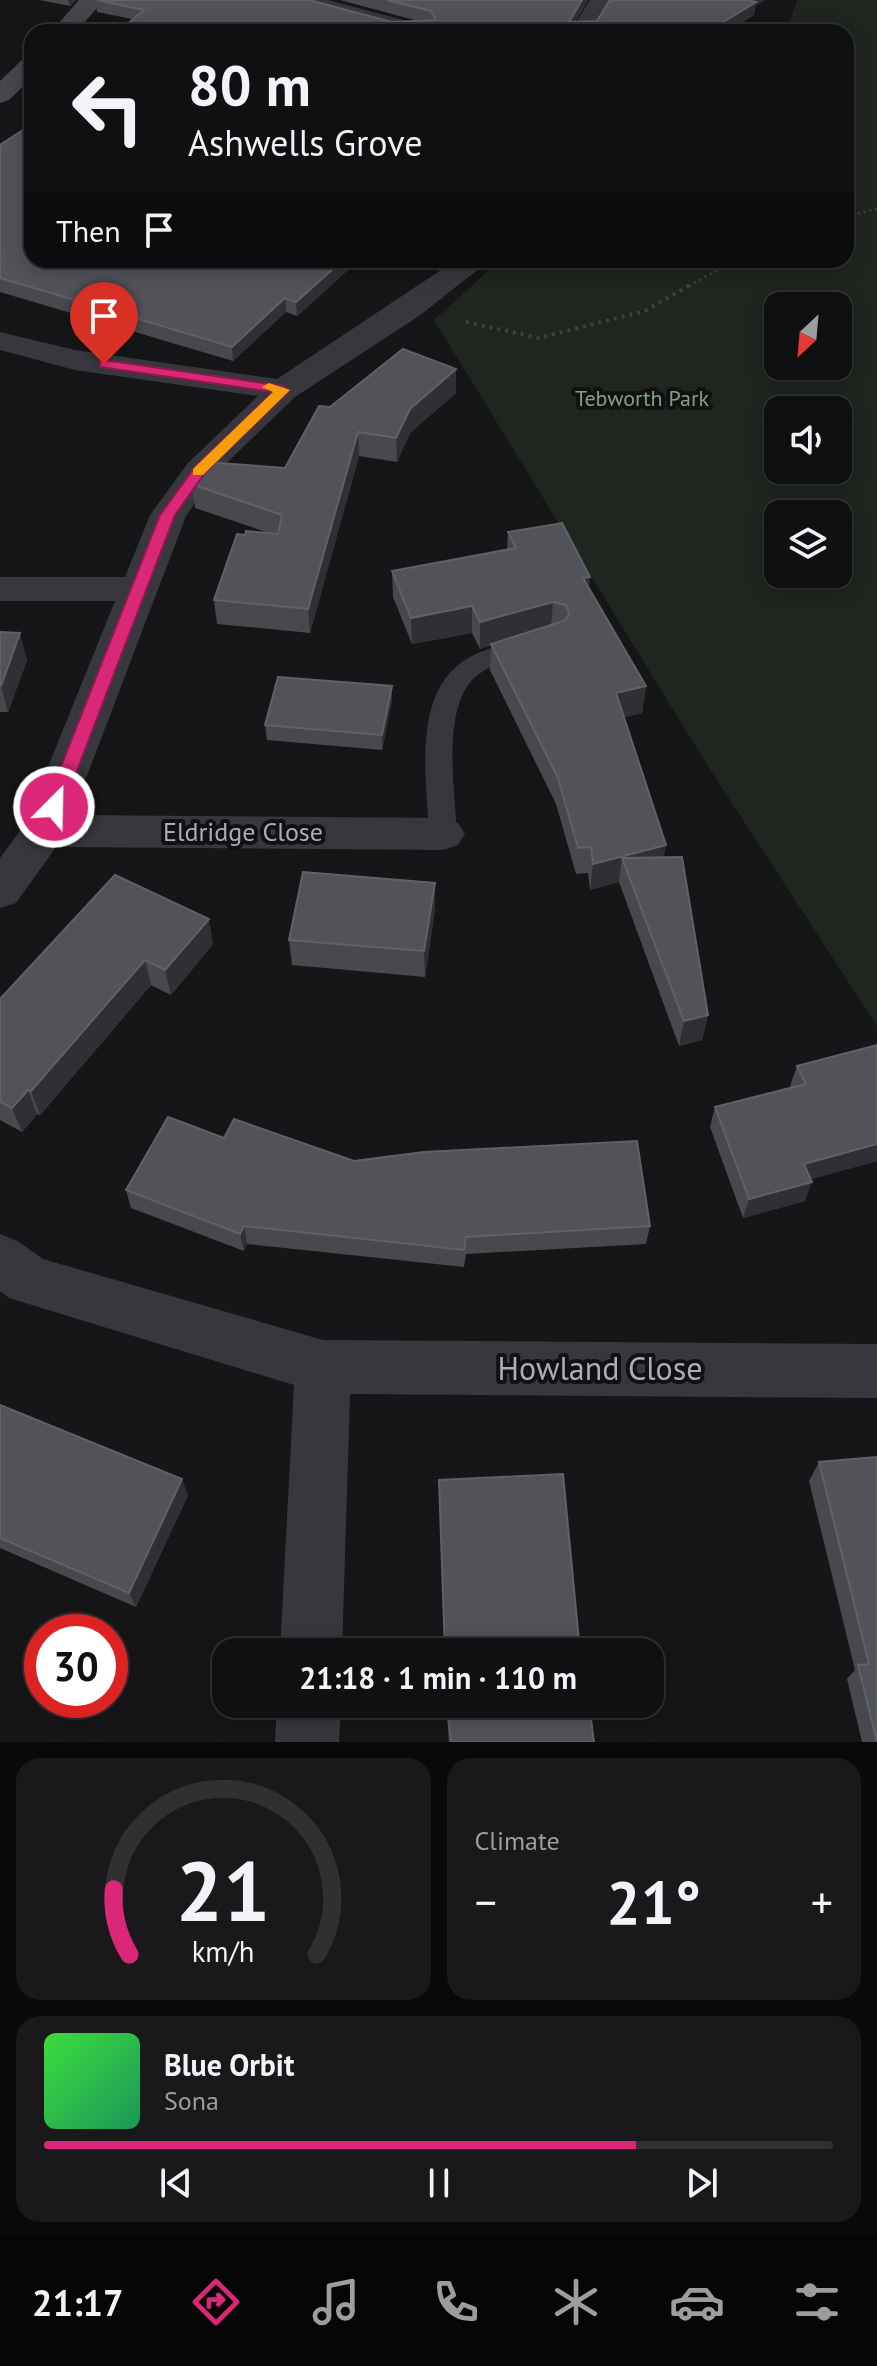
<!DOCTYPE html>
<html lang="en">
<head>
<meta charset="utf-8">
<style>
  :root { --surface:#101012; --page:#19191b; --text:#f1f3f6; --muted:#9c9d9f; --line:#303032; --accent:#db2777 }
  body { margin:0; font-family:"PT Sans",sans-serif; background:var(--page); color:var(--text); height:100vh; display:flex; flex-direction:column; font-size:30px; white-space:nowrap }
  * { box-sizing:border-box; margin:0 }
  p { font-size:26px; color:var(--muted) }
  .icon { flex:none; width:44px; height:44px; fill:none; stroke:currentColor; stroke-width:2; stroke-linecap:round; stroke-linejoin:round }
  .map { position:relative; height:1742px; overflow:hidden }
  .drawer { display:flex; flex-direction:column; gap:16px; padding:16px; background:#09090a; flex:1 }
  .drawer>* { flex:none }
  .top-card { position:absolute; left:24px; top:24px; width:830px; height:244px; border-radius:24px; box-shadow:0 4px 20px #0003,0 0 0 2px var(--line); background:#101012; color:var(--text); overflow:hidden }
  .needle { width:52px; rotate:206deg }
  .fabs { position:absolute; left:764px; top:292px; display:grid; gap:16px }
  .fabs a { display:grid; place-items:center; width:88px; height:88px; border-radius:16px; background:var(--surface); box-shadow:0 4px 20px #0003,0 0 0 2px var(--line); font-size:40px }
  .speed { position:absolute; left:24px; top:1614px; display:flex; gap:16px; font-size:40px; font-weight:700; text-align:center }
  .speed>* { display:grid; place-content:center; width:104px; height:104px; border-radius:50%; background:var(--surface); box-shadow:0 4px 20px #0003,0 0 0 2px var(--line); line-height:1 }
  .speed .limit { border:12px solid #d22; background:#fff; color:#111 }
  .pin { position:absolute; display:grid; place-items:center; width:68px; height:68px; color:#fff; margin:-82px -34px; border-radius:50% 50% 50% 0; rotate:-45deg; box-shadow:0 0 8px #0007 }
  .pin .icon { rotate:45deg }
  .me { position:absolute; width:88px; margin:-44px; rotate:23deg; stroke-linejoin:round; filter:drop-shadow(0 0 6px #0008) }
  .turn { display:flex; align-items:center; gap:28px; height:168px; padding:0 32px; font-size:36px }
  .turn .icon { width:104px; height:104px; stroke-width:2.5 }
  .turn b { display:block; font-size:56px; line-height:68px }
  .then { display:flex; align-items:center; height:76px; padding:0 32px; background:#0003; gap:16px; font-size:30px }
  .big { font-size:60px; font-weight:600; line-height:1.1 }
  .drawer .widget { flex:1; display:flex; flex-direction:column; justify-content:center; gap:12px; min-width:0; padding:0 28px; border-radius:24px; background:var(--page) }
  .drawer .dial { align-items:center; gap:0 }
  .dial svg { height:208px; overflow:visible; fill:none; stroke:var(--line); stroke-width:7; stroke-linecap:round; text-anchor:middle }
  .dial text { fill:var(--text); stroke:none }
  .song { display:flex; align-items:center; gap:24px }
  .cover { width:96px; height:96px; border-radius:12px; background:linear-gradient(135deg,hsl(120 70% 55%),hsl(150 70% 35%)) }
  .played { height:8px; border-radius:4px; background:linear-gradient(90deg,var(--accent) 75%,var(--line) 75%) }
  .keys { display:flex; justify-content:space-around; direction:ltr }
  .heat { display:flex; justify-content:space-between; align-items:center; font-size:44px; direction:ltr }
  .drawer .tiles { flex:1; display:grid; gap:16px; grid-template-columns:1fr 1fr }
  .widget:last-child { grid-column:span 2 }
  .trip { position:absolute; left:212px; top:1638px; width:452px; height:80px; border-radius:24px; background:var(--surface); box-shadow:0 4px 20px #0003,0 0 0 2px var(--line); font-weight:600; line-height:80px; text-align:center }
  .dock { display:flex; height:128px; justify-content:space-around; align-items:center; background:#060607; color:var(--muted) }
  .dock .icon { width:56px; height:56px }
  .dock .current { color:var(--accent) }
  .dock b { font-size:36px; color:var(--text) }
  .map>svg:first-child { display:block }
  .green { fill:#1e261f; fill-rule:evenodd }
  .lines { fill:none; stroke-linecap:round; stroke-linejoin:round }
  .path-far1 { stroke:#3d3f44; stroke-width:3; stroke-dasharray:2 4; stroke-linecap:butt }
  .path { stroke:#3d3f44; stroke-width:4; stroke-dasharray:3 5; stroke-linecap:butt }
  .lane { fill:#37383d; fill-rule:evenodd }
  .street { fill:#37383d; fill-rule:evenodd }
  .secondary { fill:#45474d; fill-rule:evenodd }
  .wall { fill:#47494d }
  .shaded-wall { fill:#2f3033 }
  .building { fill:#525359; stroke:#5f6168; stroke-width:2 }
  .route { fill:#db2777; stroke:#8e194d; stroke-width:2 }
  .slow { fill:#f59e0b }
  .labels { text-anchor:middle; stroke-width:8; stroke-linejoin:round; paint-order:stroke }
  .far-park-label { font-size:22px; fill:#7fa381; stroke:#111113 }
  .street-label { font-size:26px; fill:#a8adb8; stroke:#111113 }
  .near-street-label { font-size:32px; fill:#a8adb8; stroke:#111113 }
</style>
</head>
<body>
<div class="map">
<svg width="877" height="1742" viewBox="0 0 877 1742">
  <rect width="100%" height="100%" fill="#161618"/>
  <path class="green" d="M797,0H877V1026L704,760L434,320L500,260H846V32H782L789,24ZM778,306H838V366H778ZM778,410H838V470H778ZM778,514H838V574H778Z"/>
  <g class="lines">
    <g class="path-far1">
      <polyline points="846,216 877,209"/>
      <polyline points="689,286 735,260"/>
    </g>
    <polyline class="path" points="466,322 539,338 645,311 692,284"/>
    <path class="lane" d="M526,638L535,640L538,646L535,652C514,658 488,664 472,680C442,713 455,793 457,834L453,841L443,844L433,841L429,834C427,783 412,697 462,662C481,649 504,644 526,638Z"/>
    <g class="street">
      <polygon points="289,0 328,0 430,27 433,32 393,32 293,5"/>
      <polygon points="590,0 614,0 594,32 570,32"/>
      <polygon points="456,260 490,260 419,316 295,397 212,477 186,516 72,815 443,818 458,823 465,834 458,845 443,850 56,847 16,903 0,908 0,858 25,824 115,601 0,601 0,577 125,577 150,515 188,463 258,396 75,370 0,350 0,332 75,350 277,379"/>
      <polygon points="0,1234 19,1242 43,1259 323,1340 877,1344 877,1398 350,1394 342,1652 280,1652 294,1385 9,1298 0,1291"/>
      <polygon points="277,1704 341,1704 339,1742 275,1742"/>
    </g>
    <g class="secondary">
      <polygon points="79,0 104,0 76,32 51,32"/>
      <polygon points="32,57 32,78 9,100 0,103 0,81 23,59"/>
    </g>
  </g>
  <g class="wall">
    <polygon points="39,0 76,0 70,6"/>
    <polygon points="95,0 392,22 418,21 340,0 588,0 576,21 597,21 610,0 765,0 755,6 754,15 726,32 132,19 97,12"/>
    <polygon points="0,145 32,260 359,260 297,316 286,312 233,361 0,292"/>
    <polygon points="362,260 387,260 383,265"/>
    <polygon points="456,393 410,433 397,462 359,456 310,633 217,624 214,600 245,535 269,533 195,508 191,484 285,468 330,407"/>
    <polygon points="508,532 589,588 646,686 642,713 624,717 708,1015 702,1040 679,1046 619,882 590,890 588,873 576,874 556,804 490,670 491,645 480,649 472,633 412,644 393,597 392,571 507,550"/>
    <polygon points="0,632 27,660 8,712 0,712"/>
    <polygon points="392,700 382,750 267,740 265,725"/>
    <polygon points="115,875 213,944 171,995 151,985 40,1115 37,1114 22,1132 0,1120 0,999"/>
    <polygon points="435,883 435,909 425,977 292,965 289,940"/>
    <polygon points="877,1045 877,1161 811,1179 805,1201 743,1218 710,1127 715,1107 791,1088 790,1086 797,1066"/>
    <polygon points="224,1138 354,1161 650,1226 646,1244 466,1254 464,1267 247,1244 244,1251 131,1208 126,1190"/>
    <polygon points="0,1405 188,1495 136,1607 0,1548"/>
    <polygon points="877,1457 877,1742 862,1742 847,1679 855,1670 809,1481 819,1462"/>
    <polygon points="446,1704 589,1704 594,1742 449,1742"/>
  </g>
  <g class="shaded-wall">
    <polygon points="68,0 76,0 70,6"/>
    <polygon points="582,0 588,0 569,32 569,22"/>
    <polygon points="748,0 765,0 755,6 754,15 726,32 707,32"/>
    <polygon points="343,260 359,260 297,316 296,302"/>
    <polygon points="285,298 286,312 233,361 232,347"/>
    <polygon points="456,369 456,393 410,433 397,462 396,438 410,409"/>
    <polygon points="358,432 359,456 310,633 308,609"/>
    <polygon points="590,577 587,604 583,578"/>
    <polygon points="553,602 551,628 480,649 480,622"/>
    <polygon points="472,606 472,633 412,644 411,618"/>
    <polygon points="20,633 27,660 8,712 1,686"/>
    <polygon points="392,686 392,700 382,750 382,735"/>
    <polygon points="646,686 642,713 613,719 616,693"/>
    <polygon points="666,845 661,871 622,858 619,882 590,890 593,864"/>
    <polygon points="435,883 435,909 425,977 424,951"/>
    <polygon points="209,919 213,944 171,995 165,970"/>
    <polygon points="145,960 151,985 40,1115 31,1091"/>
    <polygon points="708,1015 702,1040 679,1046 684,1021"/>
    <polygon points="28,1090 37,1114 22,1132 12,1108"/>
    <polygon points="877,1144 877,1161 797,1183 804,1164"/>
    <polygon points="812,1182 805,1201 743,1218 749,1199"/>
    <polygon points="244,1226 247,1244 244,1251 240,1234"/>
    <polygon points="182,1479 188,1495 136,1607 129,1593"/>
  </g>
  <g class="building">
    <polygon points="98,0 309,0 392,22 436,20 431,11 387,0 582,0 569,22 597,21 610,0 748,0 756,2 707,32 118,32 144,10"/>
    <polygon points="32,124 32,260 343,260 296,302 285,298 232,347 0,278 0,145"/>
    <polygon points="403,349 456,369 410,409 396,438 358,432 308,609 214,600 237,534 245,535 246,531 278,534 282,515 191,484 206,462 285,468 319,406 330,407"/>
    <polygon points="562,523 590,577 583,578 646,686 616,693 666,845 593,864 591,847 578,848 558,778 491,644 564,621 569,614 566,605 553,602 480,622 472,606 411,618 392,571 516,548 508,532"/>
    <polygon points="0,632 20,633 1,686 0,686"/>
    <polygon points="278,677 392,686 382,735 265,725"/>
    <polygon points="682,857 708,1015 684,1021 622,858"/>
    <polygon points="303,872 435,883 424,951 289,940"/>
    <polygon points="115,875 209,919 165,970 145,960 31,1091 28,1090 12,1108 0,1102 0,999"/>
    <polygon points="877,1045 877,1144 804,1164 812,1182 749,1199 715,1107 806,1084 797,1066"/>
    <polygon points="168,1117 224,1138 234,1119 354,1161 424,1152 637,1141 650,1226 466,1237 464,1250 244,1226 240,1234 126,1190"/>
    <polygon points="0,1405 182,1479 129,1593 0,1538"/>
    <polygon points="877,1457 877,1742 858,1665 869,1664 819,1462"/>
    <polygon points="563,1474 580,1652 445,1652 439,1480"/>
    <polygon points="447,1704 589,1704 594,1742 451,1742"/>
  </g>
  <polygon class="route" points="104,360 283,386 290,390 205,473 175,515 63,807 54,813 45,807 160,515 195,467 273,392 100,367 100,361"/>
  <polygon class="slow" points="269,383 290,390 203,475 193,475 193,469 273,392 262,387"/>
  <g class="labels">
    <g class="far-park-label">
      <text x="642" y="406">Tebworth Park</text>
    </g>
    <g class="street-label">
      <text x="243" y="841">Eldridge Close</text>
    </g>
    <g class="near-street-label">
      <text x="600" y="1380">Howland Close</text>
    </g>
  </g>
</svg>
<div class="fabs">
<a><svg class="needle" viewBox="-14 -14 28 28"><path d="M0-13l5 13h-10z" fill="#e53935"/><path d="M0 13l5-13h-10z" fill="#9c9d9f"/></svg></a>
<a><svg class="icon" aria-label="sound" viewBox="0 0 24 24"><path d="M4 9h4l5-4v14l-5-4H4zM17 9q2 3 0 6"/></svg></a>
<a><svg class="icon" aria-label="layers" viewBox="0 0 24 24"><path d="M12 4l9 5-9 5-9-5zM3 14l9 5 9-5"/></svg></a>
</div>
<div class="speed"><div class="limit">30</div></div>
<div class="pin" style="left:104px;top:364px;background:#d93025"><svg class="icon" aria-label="arrive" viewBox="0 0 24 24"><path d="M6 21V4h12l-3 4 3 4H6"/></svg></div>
<svg class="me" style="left:54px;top:807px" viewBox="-20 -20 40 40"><circle r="17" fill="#db2777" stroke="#fff" stroke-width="3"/><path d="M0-11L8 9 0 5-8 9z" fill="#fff"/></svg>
<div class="trip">21:18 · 1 min · 110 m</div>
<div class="top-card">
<div class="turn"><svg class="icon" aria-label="left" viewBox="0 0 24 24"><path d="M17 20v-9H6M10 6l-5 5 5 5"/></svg><div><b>80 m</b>Ashwells Grove</div></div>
<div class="then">Then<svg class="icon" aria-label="arrive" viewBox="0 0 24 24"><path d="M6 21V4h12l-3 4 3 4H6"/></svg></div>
</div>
</div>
<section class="drawer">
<div class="tiles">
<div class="widget dial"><svg viewBox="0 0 100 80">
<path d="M14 69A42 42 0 1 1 86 69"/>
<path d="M14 69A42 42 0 0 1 8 44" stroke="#db2777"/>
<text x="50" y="56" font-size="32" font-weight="700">21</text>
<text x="50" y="72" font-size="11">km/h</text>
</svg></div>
<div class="widget"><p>Climate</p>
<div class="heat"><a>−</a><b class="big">21°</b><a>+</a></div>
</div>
<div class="widget">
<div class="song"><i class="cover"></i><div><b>Blue Orbit</b><p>Sona</p></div></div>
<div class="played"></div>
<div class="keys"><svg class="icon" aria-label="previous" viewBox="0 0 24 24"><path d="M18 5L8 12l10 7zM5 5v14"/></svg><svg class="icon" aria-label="pause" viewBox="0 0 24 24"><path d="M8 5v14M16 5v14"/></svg><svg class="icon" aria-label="next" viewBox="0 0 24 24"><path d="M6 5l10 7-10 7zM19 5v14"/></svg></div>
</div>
</div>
</section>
<nav class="dock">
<b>21:17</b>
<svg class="icon current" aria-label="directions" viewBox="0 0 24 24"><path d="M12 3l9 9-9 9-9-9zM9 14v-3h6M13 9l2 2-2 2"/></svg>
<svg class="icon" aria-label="music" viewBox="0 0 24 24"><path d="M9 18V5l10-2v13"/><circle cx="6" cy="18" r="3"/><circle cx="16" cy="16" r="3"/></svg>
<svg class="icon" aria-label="phone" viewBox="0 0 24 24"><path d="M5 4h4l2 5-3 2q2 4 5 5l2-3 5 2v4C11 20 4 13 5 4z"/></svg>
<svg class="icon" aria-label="climate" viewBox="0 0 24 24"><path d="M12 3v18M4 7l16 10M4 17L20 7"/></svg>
<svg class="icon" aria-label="car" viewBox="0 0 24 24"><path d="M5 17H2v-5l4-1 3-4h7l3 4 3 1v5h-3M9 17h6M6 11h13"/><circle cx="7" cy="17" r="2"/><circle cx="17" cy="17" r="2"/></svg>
<svg class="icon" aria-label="filters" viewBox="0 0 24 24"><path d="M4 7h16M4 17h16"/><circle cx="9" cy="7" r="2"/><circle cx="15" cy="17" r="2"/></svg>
</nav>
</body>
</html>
